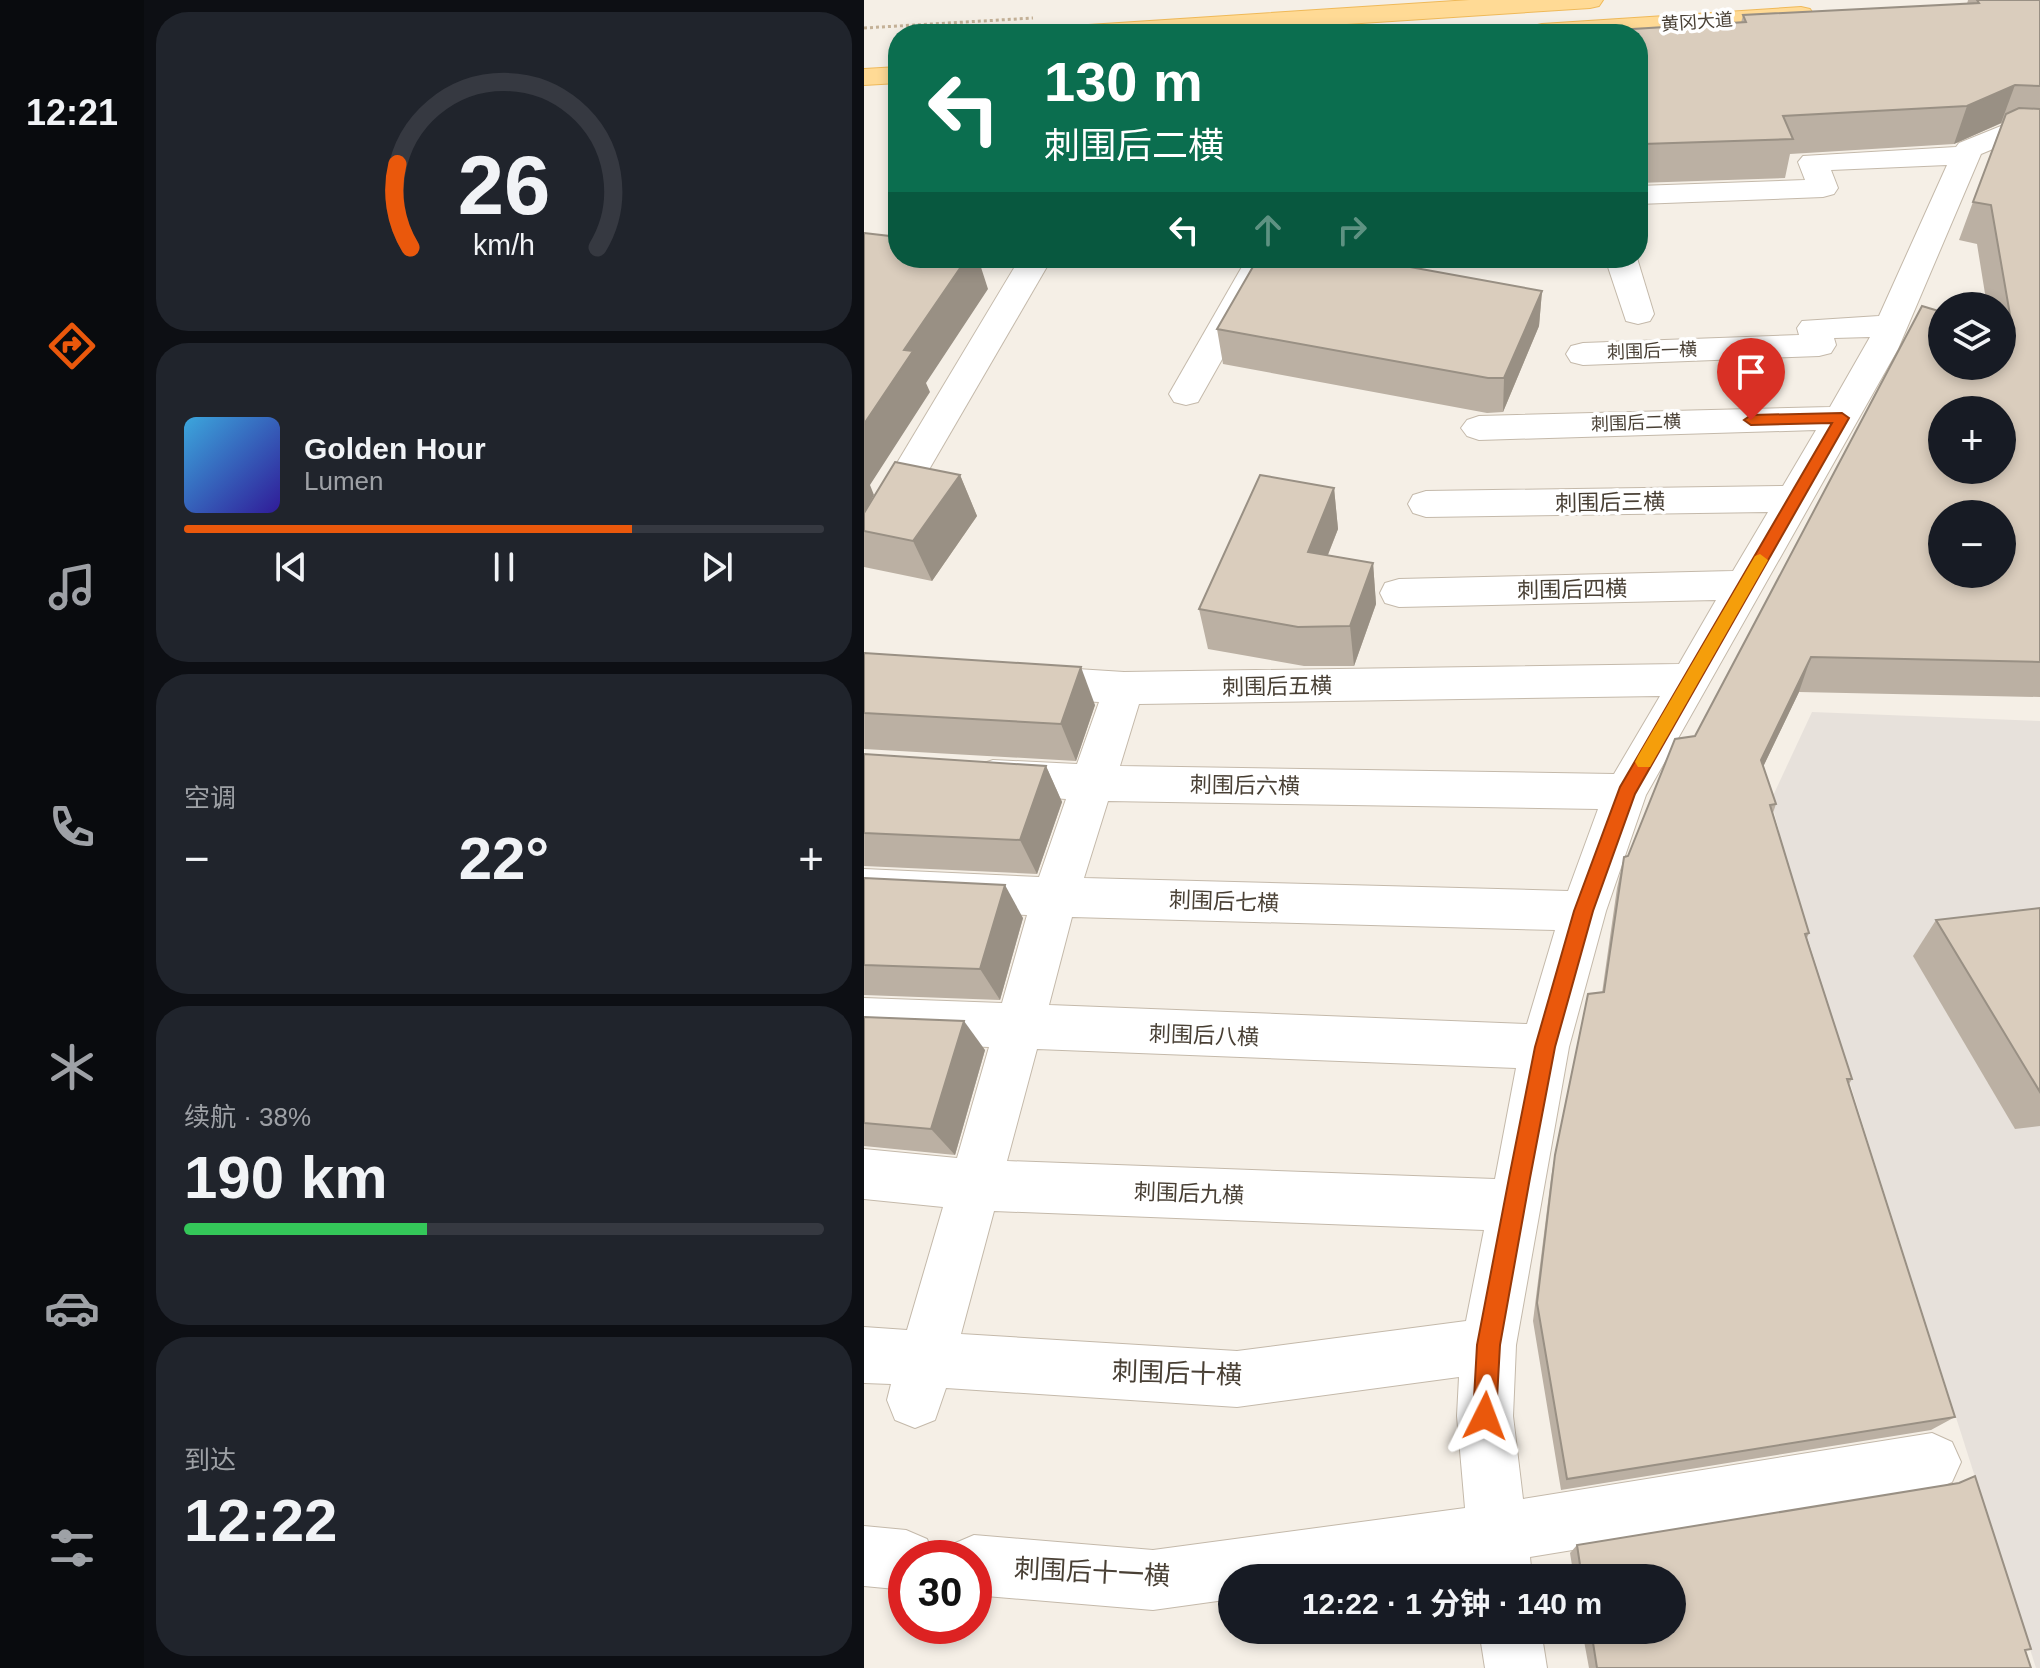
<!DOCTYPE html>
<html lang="zh">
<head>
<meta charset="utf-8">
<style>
  :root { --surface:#171b24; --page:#20242c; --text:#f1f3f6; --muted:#9ea1a6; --line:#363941; --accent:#ea580c }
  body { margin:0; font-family:Arial,"Noto Sans SC",sans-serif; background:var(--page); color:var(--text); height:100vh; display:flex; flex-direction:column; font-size:30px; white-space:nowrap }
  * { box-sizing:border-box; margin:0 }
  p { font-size:26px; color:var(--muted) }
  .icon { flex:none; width:44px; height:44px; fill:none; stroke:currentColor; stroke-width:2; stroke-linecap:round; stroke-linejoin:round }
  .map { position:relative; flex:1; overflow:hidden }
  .details { display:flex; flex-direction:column; gap:12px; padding:12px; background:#0d0f14; width:720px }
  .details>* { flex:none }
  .hud { position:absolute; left:24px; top:24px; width:760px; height:244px; border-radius:32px; box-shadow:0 4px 12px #0003; background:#0b6e4f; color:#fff; overflow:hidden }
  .buttons { position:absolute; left:1064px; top:292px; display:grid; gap:16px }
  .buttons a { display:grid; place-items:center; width:88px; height:88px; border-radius:50%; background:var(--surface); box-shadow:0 4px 12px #0003; font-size:40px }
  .speed { position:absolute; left:24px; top:1540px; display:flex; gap:16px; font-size:40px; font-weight:700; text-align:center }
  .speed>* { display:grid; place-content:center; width:104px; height:104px; border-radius:50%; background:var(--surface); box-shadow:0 4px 12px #0003; line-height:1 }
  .speed .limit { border:12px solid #d22; background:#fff; color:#111 }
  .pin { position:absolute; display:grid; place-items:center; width:68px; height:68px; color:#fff; margin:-82px -34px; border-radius:50% 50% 50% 0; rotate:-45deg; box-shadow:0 0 8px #0007 }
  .pin .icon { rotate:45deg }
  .me { position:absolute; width:88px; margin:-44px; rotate:3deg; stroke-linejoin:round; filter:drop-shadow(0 0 6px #0008) }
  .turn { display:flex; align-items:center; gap:28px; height:168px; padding:0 24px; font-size:36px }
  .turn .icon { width:104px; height:104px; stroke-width:2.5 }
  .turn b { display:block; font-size:56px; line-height:68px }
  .lanes { display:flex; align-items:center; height:76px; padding:0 24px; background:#0003; justify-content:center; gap:40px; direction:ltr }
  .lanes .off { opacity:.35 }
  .big { font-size:60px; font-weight:700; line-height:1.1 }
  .details .widget { flex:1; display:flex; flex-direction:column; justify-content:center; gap:12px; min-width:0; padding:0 28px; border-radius:32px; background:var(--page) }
  .details .dial { align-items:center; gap:0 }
  .dial svg { height:208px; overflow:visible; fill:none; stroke:var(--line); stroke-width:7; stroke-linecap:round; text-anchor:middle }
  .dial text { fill:var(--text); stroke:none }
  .song { display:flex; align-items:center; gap:24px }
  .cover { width:96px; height:96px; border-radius:12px; background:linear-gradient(135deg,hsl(200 70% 55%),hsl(250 70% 35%)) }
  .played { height:8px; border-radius:4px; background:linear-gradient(90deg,var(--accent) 70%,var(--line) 70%) }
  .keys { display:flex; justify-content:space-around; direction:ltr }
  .heat { display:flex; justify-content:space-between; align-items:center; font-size:44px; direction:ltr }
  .charge { height:12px; border-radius:6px; background:linear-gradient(90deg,#34c759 38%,var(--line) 0) }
  .trip { position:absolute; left:354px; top:1564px; width:468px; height:80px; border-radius:40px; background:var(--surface); box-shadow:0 4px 12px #0003; font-weight:700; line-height:80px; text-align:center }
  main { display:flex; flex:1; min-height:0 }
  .tabs { display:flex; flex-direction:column; width:144px; justify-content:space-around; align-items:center; background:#090b0e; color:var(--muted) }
  .tabs .icon { width:56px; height:56px }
  .tabs .on { color:var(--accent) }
  .tabs b { font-size:36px; color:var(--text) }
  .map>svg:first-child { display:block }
  .industrial { fill:#e7e1db }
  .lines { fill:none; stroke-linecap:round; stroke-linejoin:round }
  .minor-casing { stroke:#c4b9aa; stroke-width:2 }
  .major-casing { stroke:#efb959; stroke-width:2 }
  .path { stroke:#c4b197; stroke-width:3; stroke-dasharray:3 3; stroke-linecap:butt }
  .minor { fill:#fff; fill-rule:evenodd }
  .major { fill:#ffda95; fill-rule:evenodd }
  .wall { fill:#bbb0a3 }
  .shaded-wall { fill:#999084 }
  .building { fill:#dacdbd; stroke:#999084; stroke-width:2; fill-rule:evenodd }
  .route { fill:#ea580c; stroke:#983908; stroke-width:2 }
  .slow { fill:#f59e0b }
  .labels { text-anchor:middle; stroke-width:7; stroke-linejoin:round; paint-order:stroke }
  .far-street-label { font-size:18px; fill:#483f34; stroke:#fff }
  .street-label { font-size:22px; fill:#483f34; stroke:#fff }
  .near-street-label { font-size:26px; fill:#483f34; stroke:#fff }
</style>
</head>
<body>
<main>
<nav class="tabs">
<b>12:21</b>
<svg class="icon on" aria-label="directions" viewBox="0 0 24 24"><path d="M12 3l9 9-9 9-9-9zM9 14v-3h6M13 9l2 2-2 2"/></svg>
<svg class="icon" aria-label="music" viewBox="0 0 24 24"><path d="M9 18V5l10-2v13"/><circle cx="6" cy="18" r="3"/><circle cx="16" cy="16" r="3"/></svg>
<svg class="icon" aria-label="phone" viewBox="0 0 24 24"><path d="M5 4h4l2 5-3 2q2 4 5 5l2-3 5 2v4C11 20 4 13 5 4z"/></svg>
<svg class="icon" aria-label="climate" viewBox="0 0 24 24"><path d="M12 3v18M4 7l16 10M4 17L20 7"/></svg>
<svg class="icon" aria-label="car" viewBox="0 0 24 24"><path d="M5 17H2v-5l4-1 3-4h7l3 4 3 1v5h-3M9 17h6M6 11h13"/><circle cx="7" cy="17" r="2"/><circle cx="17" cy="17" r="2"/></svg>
<svg class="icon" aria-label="filters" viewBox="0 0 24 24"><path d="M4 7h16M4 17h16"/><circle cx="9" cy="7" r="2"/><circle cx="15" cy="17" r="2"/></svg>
</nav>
<section class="details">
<div class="widget dial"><svg viewBox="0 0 100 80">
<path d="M14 69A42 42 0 1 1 86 69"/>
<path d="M14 69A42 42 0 0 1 9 37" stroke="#ea580c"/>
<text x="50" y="56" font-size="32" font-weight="700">26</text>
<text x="50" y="72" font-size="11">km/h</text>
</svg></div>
<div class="widget">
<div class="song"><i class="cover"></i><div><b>Golden Hour</b><p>Lumen</p></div></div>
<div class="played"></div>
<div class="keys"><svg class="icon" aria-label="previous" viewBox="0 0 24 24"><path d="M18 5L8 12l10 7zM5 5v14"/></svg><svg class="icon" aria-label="pause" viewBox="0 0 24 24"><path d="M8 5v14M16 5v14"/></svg><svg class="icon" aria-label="next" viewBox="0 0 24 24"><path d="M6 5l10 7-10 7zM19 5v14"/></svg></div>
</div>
<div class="widget"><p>空调</p>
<div class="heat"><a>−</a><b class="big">22°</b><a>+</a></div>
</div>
<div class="widget"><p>续航 · 38%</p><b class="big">190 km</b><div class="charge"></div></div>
<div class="widget"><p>到达</p><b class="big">12:22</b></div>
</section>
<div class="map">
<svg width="1176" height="1668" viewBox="0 0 1176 1668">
  <rect width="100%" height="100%" fill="#f5efe6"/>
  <polygon class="industrial" points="948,712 1176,721 1176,1668 1172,1668 1006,1148 947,956 907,800"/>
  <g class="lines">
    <g class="minor-casing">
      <g id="minor">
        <path d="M1137,126L1176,128V146L1141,144L1117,154L1034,349L782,795L742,911L705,1047L652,1345L649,1416L659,1499L1068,1433L1088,1442L1097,1462L1088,1482L1068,1491L666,1557L668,1578H608L607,1566L520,1578H368V1599L289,1610L110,1595V1558H83L89,1544L110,1535L289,1550L601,1508L593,1416L595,1377L373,1407L82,1388L71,1420L51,1428L31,1420L23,1400L27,1384L0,1383V1327L43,1330L79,1207L0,1199V1149L93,1158L125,1047L0,1042V998L138,1003L163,915L0,907V869L175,877L202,799L129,794L114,789L108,777L114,765L129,760L213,764L235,702L166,698L152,693L146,682L152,671L166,666L260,672L815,664L852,600L535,607L521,603L516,593L521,583L535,579L869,571L904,512L562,517L549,513L544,504L549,495L562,491L919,486L952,430L615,440L603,436L597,428L603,420L615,416L966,407L1006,337L970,338L972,345L967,353L955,356L719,365L707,362L702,354L707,346L719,343L935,335L933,328L938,321L1015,316L1083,165L967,170L974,188L970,194L959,197L774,204V186L941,180L934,162L939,156L1092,147L1095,143ZM796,696L750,774L256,766L275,704ZM244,801L734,809L704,891L220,878ZM208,917L691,930L663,1024L185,1005ZM173,1049L652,1068L631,1179L143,1161ZM130,1211L620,1230L602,1321L373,1351L97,1334Z"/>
        <polygon points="156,258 188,258 13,559 0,563 0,518"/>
        <polygon points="383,258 415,258 334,402 322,405 310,402 305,394"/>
        <polygon points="741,258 773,258 790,314 786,321 774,324 762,321"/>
        <polygon points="0,1526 42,1530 63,1539 71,1558 42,1558 42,1590 0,1586"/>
        <polygon points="615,1630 677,1630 683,1668 621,1668"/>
      </g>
    </g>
    <g class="major-casing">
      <g id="major">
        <polygon points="606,0 739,0 735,6 726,8 331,34 196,34 200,28 209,26"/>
        <polygon points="937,7 946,9 950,15 946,21 769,34 665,32 669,26 678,24"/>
        <polygon points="34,67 34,83 0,85 0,69"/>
      </g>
    </g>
    <polyline class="path" points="0,28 169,18"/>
    <use href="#minor" class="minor"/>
    <use href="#major" class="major"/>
  </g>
  <g class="wall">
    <polygon points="1104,0 1176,0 1176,697 935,692 899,767 912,804 909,813 945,933 943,938 988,1079 985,1084 1091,1417 1067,1430 697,1490 669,1321 687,1178 691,1155 738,993 753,888 760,857 764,856 831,736 1138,366 1138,306 1123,306 1113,244 1095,240 1138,123 1090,144 926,154 921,178 774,183 774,34 877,23 879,15 1103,4"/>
    <polygon points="308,258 381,258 375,266"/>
    <polygon points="394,258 535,258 532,265 678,291 675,326 639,412 623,413 359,364 353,329"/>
    <polygon points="96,475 113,516 68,581 0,567 0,513"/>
    <polygon points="470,488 474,529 464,555 509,563 512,604 490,666 440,666 344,649 335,609"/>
    <polygon points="0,653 231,705 212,761 0,749"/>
    <polygon points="0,754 182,766 198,802 173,874 0,866"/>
    <polygon points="0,878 159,918 136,1000 0,995"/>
    <polygon points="1176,908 1176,1126 1151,1129 1049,956 1072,920"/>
    <polygon points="0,1017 121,1050 91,1155 0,1146"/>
    <polygon points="713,1545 1161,1650 1167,1668 725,1668 718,1630 808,1630 808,1578 710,1578 706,1553"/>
  </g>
  <g class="shaded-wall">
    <polygon points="1151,85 1137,123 1090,144 1103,106"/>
    <polygon points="779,144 774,182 776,152"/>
    <polygon points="103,258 114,258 124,289 62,383 66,392 6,485 10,495 0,513 0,424 40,350"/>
    <polygon points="374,258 381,258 375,266"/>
    <polygon points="515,258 535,258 515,297 513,261"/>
    <polygon points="678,291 675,326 639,412 640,378"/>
    <polygon points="96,475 113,516 68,581 49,541"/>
    <polygon points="470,488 474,529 449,592 444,552"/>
    <polygon points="509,563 512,604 490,666 486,626"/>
    <polygon points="947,657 935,692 886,794 897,760"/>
    <polygon points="217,667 231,705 212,761 197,724"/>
    <polygon points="182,766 198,802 173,874 156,840"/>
    <polygon points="141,885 159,918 136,1000 116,969"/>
    <polygon points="100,1021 121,1050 91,1155 67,1129"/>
  </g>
  <g class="building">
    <polygon points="1113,0 1176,0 1176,86 1151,85 1103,106 919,116 929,139 779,144 776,152 774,152 774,34 687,34 882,22 879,15 1115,3"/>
    <path d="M1155,108L1176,109V662L947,657L897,760L912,804L906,805L945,933L941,934L988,1079H983L1091,1417L703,1479L673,1303L691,1155L724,994L740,992L760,857L764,856L811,739L831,736L1058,306L1078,312V366H1138V329L1149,332L1127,205L1109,202L1142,114ZM1078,410H1138V470H1078ZM1078,514H1138V574H1078Z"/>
    <polygon points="0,233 34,237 34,258 103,258 40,350 49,351 0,424"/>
    <polygon points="394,258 515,258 513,261 678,291 640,378 624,378 353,329"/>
    <polygon points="31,462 96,475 49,541 0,531 0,513"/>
    <polygon points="396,475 470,488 444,552 509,563 486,626 434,627 335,609"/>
    <polygon points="0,653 217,667 197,724 0,713"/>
    <polygon points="0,754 182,766 156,840 0,833"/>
    <polygon points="0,878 141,885 116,969 0,965"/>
    <polygon points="1176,908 1176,1092 1072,920"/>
    <polygon points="0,1017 100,1021 67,1129 0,1123"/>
    <polygon points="1111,1476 1167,1649 1161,1650 1167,1668 733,1668 727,1630 808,1630 808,1578 718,1578 713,1545 1095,1483"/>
  </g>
  <polygon class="route" points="978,413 985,418 771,794 729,911 691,1047 666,1178 636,1345 632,1416 629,1424 621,1427 612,1424 609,1416 613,1345 645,1178 671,1047 710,911 756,787 968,423 887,425 880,420 887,415"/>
  <polygon class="slow" points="896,554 904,560 786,767 774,767 771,762 774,756 891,556"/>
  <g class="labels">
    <g class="far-street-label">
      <text transform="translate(833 22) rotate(-4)" y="6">黄冈大道</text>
      <text transform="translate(788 351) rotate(-2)" y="6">刺围后一横</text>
      <text transform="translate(772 423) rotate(-2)" y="6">刺围后二横</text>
    </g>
    <g class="street-label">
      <text transform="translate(746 502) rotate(-1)" y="8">刺围后三横</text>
      <text transform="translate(708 589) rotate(-1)" y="8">刺围后四横</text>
      <text transform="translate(413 686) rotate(-1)" y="8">刺围后五横</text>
      <text transform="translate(381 785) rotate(1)" y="8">刺围后六横</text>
      <text transform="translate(360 901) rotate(2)" y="8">刺围后七横</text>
      <text transform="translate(340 1035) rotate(2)" y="8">刺围后八横</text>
      <text transform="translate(325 1193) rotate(2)" y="8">刺围后九横</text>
    </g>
    <g class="near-street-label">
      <text transform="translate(313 1373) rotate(2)" y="9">刺围后十横</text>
      <text transform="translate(228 1572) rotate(3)" y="9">刺围后十一横</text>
    </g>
  </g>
</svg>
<div class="buttons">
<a><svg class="icon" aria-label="layers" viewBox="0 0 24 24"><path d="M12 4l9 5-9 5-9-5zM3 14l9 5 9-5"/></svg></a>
<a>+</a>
<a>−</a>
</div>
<div class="speed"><div class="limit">30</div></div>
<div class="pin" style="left:887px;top:420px;background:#d93025"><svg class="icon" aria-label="arrive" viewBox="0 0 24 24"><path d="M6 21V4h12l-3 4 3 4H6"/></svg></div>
<svg class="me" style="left:621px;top:1416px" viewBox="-20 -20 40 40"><path d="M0-17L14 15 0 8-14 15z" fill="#ea580c" stroke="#fff" stroke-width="4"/></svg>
<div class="trip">12:22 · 1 分钟 · 140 m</div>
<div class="hud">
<div class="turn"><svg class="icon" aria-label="left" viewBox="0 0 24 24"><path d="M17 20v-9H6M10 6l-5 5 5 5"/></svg><div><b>130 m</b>刺围后二横</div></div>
<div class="lanes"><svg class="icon" aria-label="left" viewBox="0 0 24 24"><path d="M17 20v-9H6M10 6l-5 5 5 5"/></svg><svg class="icon off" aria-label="ahead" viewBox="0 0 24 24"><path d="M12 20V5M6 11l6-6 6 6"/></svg><svg class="icon off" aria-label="right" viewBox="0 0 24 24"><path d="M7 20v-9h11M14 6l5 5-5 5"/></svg></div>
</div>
</div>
</main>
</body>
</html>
